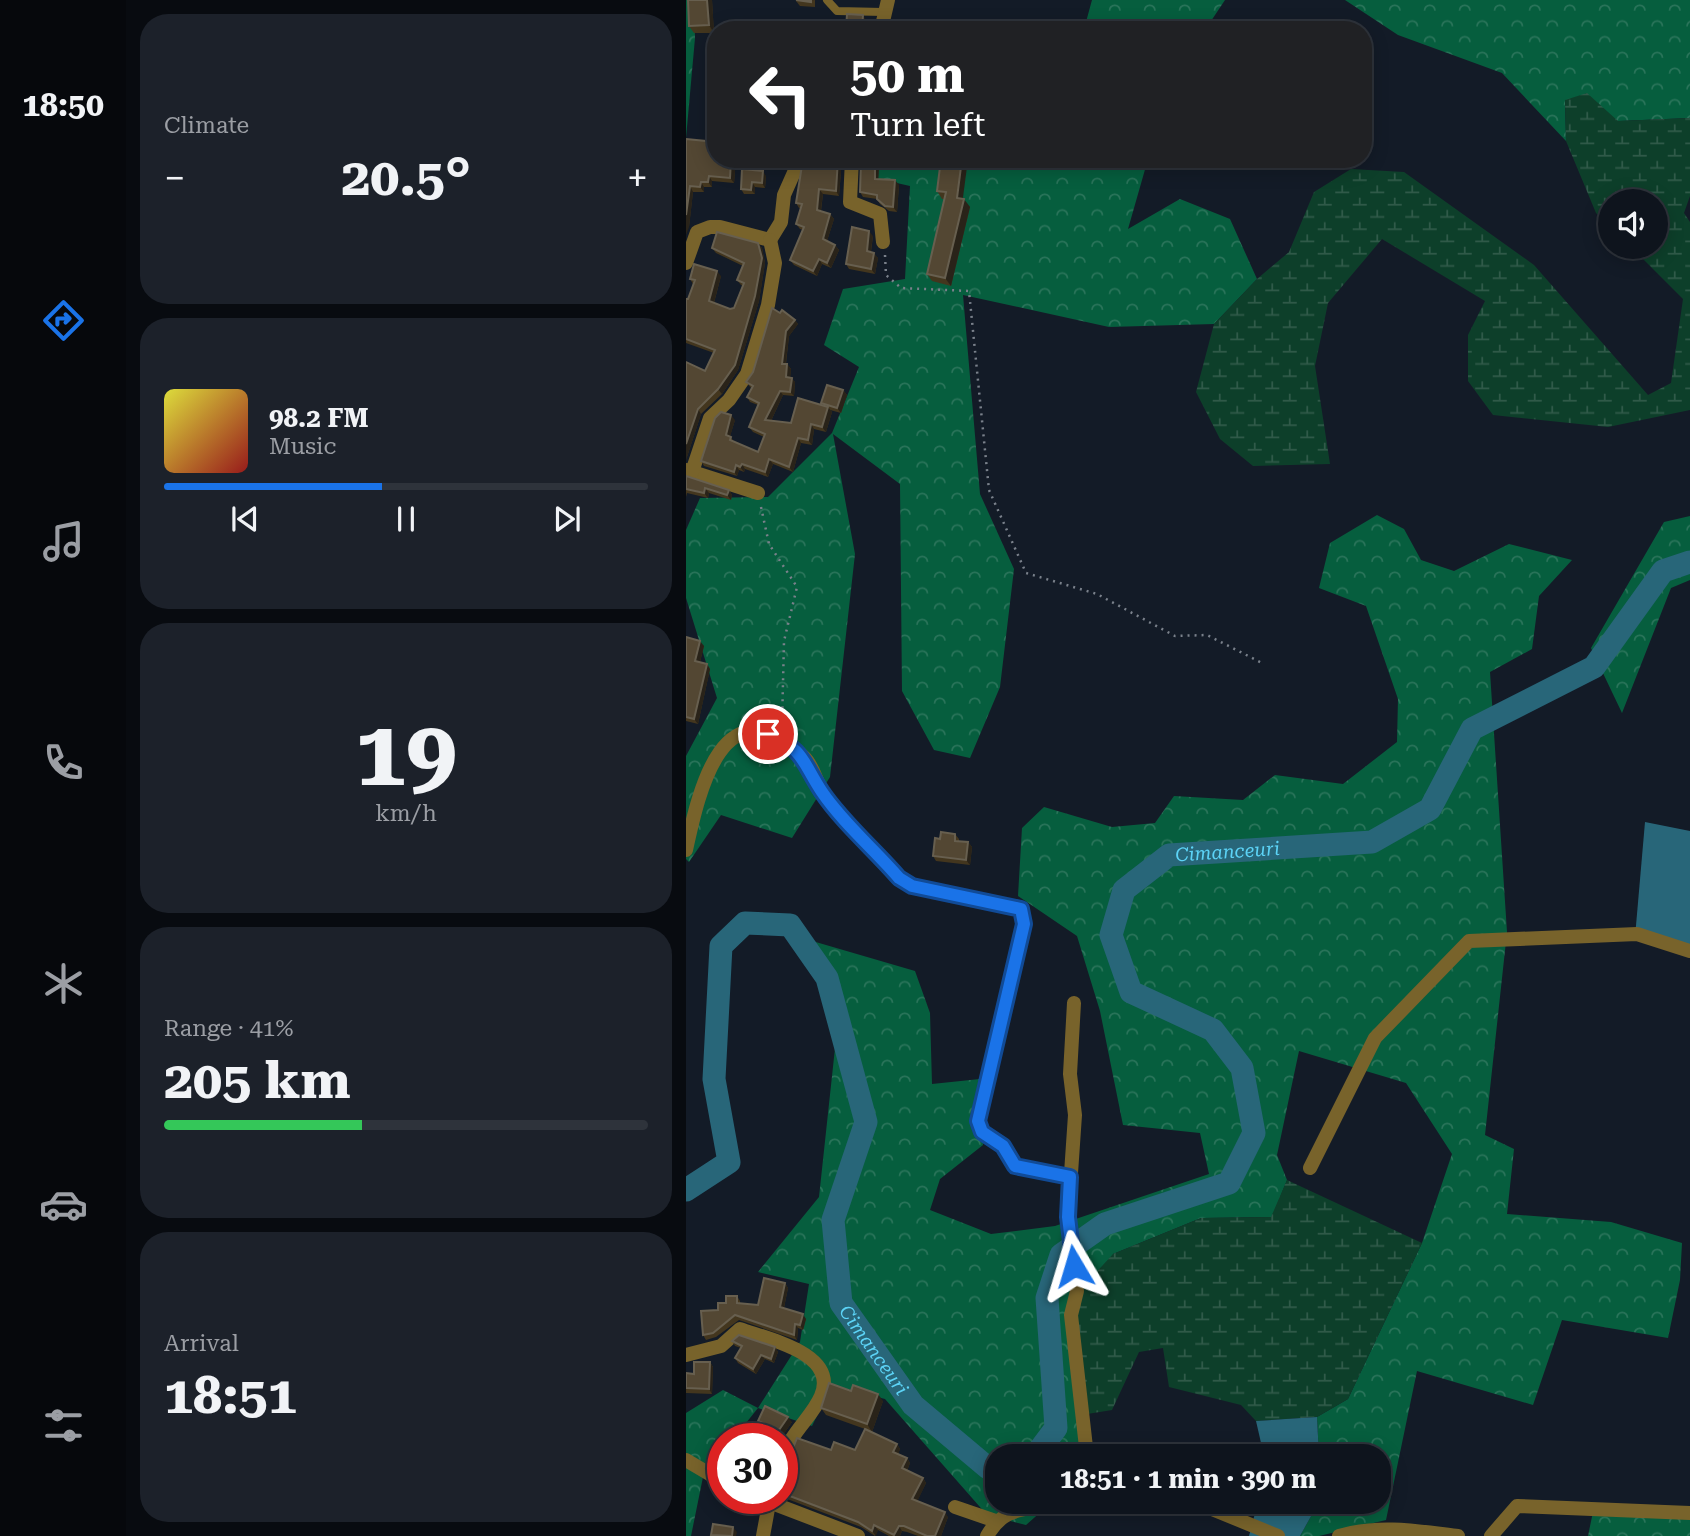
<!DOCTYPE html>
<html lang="en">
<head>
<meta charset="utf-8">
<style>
  :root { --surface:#0e141d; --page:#1c212a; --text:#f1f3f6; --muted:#9b9ea4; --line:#2e333b; --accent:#1a73e8 }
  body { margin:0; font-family:"Roboto Serif",serif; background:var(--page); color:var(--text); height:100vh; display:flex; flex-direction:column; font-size:26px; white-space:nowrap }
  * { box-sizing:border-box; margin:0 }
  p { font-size:23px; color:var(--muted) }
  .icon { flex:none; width:38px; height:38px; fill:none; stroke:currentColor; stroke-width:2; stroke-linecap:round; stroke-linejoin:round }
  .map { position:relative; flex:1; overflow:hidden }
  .drawer { display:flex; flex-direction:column; gap:14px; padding:14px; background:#080b10; width:560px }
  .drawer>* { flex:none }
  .top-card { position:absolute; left:21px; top:21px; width:665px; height:147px; border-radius:28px; box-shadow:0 4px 18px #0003,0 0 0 2px var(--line); background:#202124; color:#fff; overflow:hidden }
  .tools { position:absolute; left:912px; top:189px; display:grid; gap:14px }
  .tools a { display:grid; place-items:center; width:70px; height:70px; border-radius:50%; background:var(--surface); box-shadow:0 4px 18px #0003,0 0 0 2px var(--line); font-size:35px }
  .speed { position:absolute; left:21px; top:1423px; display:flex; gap:14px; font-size:35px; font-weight:700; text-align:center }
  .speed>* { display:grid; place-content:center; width:91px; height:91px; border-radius:50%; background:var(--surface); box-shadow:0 4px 18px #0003,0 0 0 2px var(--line); line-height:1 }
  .speed .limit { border:10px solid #d22; background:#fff; color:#111 }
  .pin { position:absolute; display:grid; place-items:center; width:60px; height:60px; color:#fff; margin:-30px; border:4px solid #fff; border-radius:50%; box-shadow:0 2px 7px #0007 }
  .me { position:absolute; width:77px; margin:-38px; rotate:353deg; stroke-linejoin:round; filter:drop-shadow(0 0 5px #0008) }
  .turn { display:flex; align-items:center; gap:24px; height:147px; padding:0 28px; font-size:32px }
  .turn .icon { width:91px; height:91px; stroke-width:2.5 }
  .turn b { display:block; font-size:49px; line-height:60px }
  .big { font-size:52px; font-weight:700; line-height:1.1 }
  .drawer .widget { flex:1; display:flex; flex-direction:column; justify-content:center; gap:10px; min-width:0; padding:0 24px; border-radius:28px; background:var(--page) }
  .drawer .dial { align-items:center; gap:0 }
  .dial b { font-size:91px; line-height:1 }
  .song { display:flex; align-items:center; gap:21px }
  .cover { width:84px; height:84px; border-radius:10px; background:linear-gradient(135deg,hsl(60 70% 55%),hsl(0 70% 35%)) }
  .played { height:7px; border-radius:4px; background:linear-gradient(90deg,var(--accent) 45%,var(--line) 45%) }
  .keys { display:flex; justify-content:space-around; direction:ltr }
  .heat { display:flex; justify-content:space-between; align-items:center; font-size:38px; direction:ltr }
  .charge { height:10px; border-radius:5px; background:linear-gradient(90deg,#34c759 41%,var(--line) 0) }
  .trip { position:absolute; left:299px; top:1444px; width:406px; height:70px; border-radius:28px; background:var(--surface); box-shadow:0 4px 18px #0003,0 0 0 2px var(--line); font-weight:700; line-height:70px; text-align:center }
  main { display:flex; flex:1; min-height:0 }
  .menu { display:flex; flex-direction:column; width:126px; justify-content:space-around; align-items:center; background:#06080c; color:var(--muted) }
  .menu .icon { width:49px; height:49px }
  .menu .on { color:var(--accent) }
  .menu b { font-size:32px; color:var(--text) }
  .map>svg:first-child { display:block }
  .forest { fill:url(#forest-crowns) }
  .wetland { fill:url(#wetland-marsh) }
  .water { fill:#286679 }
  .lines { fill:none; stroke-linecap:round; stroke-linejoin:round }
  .river { stroke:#286679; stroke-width:23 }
  .path { stroke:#7a818b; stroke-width:2.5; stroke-dasharray:2 5; stroke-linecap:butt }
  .lane { stroke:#78632b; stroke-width:8 }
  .street { stroke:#78632b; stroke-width:14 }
  .wall { fill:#43361e }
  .shaded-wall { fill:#292319 }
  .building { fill:#534733; stroke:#675f4f; stroke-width:2 }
  .route-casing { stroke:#114b97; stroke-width:18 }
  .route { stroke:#1a73e8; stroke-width:12 }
  .labels { text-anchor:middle; stroke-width:7; stroke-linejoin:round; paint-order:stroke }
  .water-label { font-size:19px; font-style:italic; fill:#5cd3f6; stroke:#131b27 }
</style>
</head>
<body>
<main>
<nav class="menu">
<b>18:50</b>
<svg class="icon on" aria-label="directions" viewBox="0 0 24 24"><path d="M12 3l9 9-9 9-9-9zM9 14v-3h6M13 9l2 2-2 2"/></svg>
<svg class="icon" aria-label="music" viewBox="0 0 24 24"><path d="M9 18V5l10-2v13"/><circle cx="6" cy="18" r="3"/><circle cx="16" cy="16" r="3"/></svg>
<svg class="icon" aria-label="phone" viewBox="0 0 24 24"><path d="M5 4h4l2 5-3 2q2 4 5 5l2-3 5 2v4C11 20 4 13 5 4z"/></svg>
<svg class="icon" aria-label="climate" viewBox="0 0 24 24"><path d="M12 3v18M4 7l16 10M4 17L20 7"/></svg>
<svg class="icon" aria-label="car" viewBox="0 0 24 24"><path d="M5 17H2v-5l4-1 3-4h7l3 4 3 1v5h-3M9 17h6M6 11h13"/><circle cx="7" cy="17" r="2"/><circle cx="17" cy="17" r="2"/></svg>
<svg class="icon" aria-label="filters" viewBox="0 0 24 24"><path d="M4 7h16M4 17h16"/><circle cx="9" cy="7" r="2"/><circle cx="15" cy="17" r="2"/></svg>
</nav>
<section class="drawer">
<div class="widget"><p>Climate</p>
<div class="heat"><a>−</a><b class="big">20.5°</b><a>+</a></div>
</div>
<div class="widget">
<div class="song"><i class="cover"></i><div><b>98.2 FM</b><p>Music</p></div></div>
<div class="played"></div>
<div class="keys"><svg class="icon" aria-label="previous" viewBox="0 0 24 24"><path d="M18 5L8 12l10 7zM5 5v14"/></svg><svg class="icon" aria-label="pause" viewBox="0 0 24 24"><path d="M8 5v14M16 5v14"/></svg><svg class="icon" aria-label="next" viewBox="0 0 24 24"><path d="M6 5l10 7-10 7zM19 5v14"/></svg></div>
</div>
<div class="widget dial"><b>19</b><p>km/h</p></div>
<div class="widget"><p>Range · 41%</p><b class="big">205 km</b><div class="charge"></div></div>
<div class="widget"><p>Arrival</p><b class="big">18:51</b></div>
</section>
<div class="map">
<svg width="1004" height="1536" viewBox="0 0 1004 1536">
  <defs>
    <pattern id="forest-crowns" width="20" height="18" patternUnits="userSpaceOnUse" patternTransform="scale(1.75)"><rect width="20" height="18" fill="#065e3e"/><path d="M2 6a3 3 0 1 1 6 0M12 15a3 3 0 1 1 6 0" fill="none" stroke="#2a745a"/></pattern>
    <pattern id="wetland-marsh" width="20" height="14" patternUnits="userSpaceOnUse" patternTransform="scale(1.75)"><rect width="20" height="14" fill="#0d3f2a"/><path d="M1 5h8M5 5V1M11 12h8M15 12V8" fill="none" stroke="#305a49"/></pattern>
  </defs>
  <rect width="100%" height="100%" fill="#131b27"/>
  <g class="forest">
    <polygon points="0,0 8,0 9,38 0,138"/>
    <polygon points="406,0 539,0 519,30 339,30 400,22"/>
    <polygon points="659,0 1004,0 1004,118 932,121 879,100 880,141 816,73 712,35"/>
    <polygon points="182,159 462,159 442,229 494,199 544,219 571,279 528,324 423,327 277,295 294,494 328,569 314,687 284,758 248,750 216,691 214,484 147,434 169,554 144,777 106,838 35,815 3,862 0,859 0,756 31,698 0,598 0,530 14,498 82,497 146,433 173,367 138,345 157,289 219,279 224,186 180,176"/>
    <polygon points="691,515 718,529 735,560 768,571 823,544 886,560 853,596 846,649 804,672 821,932 799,1135 828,1149 821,1214 925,1222 996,1243 994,1280 982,1338 876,1320 847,1405 731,1371 700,1520 633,1536 614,1536 633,1502 693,1502 693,1456 633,1456 631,1417 662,1399 736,1243 766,1154 720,1083 613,1051 591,1155 601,1180 586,1217 515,1218 427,1254 395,1415 392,1456 312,1456 312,1502 366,1502 340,1525 301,1515 199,1399 146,1385 126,1426 72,1408 48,1438 37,1438 37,1452 17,1477 5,1536 0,1536 0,1413 37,1390 72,1408 114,1342 123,1284 72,1272 133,1197 150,1039 116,938 229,971 244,1013 246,1084 294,1079 297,1145 254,1179 244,1210 305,1234 369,1226 523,1174 514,1133 437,1125 414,1011 391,936 332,896 336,828 358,807 426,827 469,823 488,796 557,800 589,775 657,784 711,742 712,699 680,606 633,588 644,543"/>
    <polygon points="1004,516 1004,580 985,588 936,713 905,648 978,522"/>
    <polygon points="908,1507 1004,1511 1004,1536 902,1536"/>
  </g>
  <g class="wetland">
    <polygon points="901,93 932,121 1004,118 1004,196 998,213 1004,222 1004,410 922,427 807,415 782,381 782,335 799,301 696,239 642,303 629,366 644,464 567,466 534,439 510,392 528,324 571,279 603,252 628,192 665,169 718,172 848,265 962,395 985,383 997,299 945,247 970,247 970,201 924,201 924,227 910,213 880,141 879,100"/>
    <polygon points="601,1180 736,1243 662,1399 631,1417 570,1421 555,1405 483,1387 477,1348 453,1352 426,1410 395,1415 386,1347 395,1289 427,1254 515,1218 585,1217"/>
  </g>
  <g class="water">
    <polygon points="959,822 1004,831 1004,952 949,937"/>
    <polygon points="631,1417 633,1456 578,1456 570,1421"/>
    <polygon points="572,1502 633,1502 614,1536 563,1536"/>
  </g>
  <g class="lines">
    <g class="river">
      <path id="s1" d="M0,1190L43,1162L28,1079L35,946L59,923L104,925L141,978L180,1122L147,1220L155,1303L227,1405L302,1468L312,1467"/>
      <path id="s2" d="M349,1456L370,1428L361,1298L375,1255L419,1224L543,1183L568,1133L556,1068L527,1030L445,992L425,935L438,890L483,855L686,842L744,809L786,729L908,667L977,571L1004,562"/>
    </g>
    <g class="path">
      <polyline points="199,255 200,275 215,288 283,291 303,490 340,573 411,594 489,636 521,635 576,663"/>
      <polyline points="75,507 83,544 111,587 98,641 96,724"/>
    </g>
    <polyline class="lane" points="141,0 151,11 197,12"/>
    <g class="street">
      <polyline points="195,30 202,0"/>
      <polyline points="166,159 164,202 194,214 197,242"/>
      <polyline points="0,263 11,232 24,227 34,227 84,240 95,222 98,195 114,159"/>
      <polyline points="0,470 72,493"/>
      <polyline points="6,472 24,418 43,400 61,374 82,305 89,263 84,240"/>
      <path d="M0,850C13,790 37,681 118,757C128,766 130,783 138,794C161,824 188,850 213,878L226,886L335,909L338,924L292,1121L296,1132L317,1146L329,1166L384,1177"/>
      <polyline points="388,1003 384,1074 389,1115 382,1217 391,1291 385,1315 401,1456"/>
      <polyline points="624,1168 689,1038 783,941 951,934 1004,951"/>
      <path d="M0,1355L35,1346L54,1329C81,1339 153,1353 135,1396C125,1419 105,1431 96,1460"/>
      <polyline points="0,1460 37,1482"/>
      <polyline points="73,1498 172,1536"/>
      <polyline points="509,1502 592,1536"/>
      <polyline points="269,1507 310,1521"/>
      <polyline points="77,1536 84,1498"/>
      <path d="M301,1536C320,1503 341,1512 375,1502"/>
      <path d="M653,1536C693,1524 732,1531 772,1536"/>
      <polyline points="805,1536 831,1506 1004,1513"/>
    </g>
  </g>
  <g class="wall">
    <polygon points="2,0 26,0 28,33 8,33 3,26"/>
    <polygon points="129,0 129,7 114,6 110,1"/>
    <polygon points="0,139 30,159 50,159 48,183 26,181 26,187 18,187 18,192 7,192 3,227"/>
    <polygon points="88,159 104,159 102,162 89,161"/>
    <polygon points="156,159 153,196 137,194 135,211 144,214 148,219 141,241 149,245 153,250 145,268 136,264 131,276 108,265 104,260 117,230 114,229 110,224 115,208 113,208 110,203"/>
    <polygon points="255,159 277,199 284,207 265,286 246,281 241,274 259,199 256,199 251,191"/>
    <polygon points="189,162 193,167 192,179 213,185 211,212 203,211 194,204 191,199 177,197 174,192"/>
    <polygon points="56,169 80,176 79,188 69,187 69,194 58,194 55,189"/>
    <polygon points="187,236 185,252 192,258 189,274 163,269 160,264"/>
    <polygon points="72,243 76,248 79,263 73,301 52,370 36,394 15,414 0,460 19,371 28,353 0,343 0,299 2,299 7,284 4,279 35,276 28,303 44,309 48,308 57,286 55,285 51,280 57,266 30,253 26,248"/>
    <polygon points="94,313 109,320 112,324 103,336 100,364 101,364 105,369 104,377 109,382 108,396 97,395 85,421 105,423 137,405 135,403 157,390 161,395 155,413 144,410 146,412 140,432 128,429 126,445 115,443 107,472 87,464 82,477 59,469 58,472 53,470 51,476 18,466 15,461 49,420 44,436 48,442 72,452 78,437 67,432 63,427 72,405 64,402 61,397 65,388 60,382 67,372"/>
    <polygon points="0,476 43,490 46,495 45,500 23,493 22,498 1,493 0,497"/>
    <polygon points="0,637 18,646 14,662 21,664 24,669 12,724 0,721"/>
    <polygon points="269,834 273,839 273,841 282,842 286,847 284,865 250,861 247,856 254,839"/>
    <polygon points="99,1283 102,1288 98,1308 120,1319 117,1330 112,1328 111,1340 53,1320 30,1337 20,1340 17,1335 32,1310 40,1303 51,1296 54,1301 54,1304 72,1305"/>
    <polygon points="46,1341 89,1347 92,1352 88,1363 79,1359 70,1374 52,1363 49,1358 55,1348 49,1346"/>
    <polygon points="24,1362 27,1367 26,1394 0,1393 0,1398 0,1373 8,1374"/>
    <polygon points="197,1401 186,1432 211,1444 214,1449 212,1454 221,1458 224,1463 221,1471 237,1478 240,1483 231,1501 262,1517 255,1536 232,1536 221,1532 216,1531 214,1536 203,1536 192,1530 189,1536 175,1527 96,1497 96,1476 145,1450 169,1450 179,1429 140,1415 135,1408"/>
    <polygon points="72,1421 106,1422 97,1435 76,1425"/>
    <polygon points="37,1442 37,1469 29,1466 26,1461"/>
  </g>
  <g class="shaded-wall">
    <polygon points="21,0 26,0 28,33 23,25"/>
    <polygon points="177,15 180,20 180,30 176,30"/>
    <polygon points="45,159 50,159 48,183 44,178"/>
    <polygon points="152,159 156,159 153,196 150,191"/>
    <polygon points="276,159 282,159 276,205 271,198"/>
    <polygon points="189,162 193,167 192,184 189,179"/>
    <polygon points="77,171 80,176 79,188 76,183"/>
    <polygon points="23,176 26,181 26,187 22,182"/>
    <polygon points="209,180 213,185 211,212 207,207"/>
    <polygon points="15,182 18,187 18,192 14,187"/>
    <polygon points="66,182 69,187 69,194 65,190"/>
    <polygon points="4,186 7,192 3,227 0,235 0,215"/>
    <polygon points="133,189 137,194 134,215 131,210"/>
    <polygon points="278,199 284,207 265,286 259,278"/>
    <polygon points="144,214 148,219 140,244 137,239"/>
    <polygon points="183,231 187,236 184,256 181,251"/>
    <polygon points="72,243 76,248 79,263 73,301 52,370 36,394 32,389"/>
    <polygon points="149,245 153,250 145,268 141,263"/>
    <polygon points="188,253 192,258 189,274 185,269"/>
    <polygon points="133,259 136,264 131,276 127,271"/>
    <polygon points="31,271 35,276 27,306 23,301"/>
    <polygon points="109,320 112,324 103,336 99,369 96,364 100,331"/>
    <polygon points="101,364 105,369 104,382 100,377"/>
    <polygon points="106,378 109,382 108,396 104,392"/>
    <polygon points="157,390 161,395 155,413 151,408"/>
    <polygon points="94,391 97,395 83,425 79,420"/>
    <polygon points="142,407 146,412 140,432 136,427"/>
    <polygon points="12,409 15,414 0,460 0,444"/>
    <polygon points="45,415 49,420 43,440 40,435"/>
    <polygon points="125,424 128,429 126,445 122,440"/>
    <polygon points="112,438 115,443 107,472 103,467"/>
    <polygon points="83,459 87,464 82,477 79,472"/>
    <polygon points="56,464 59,469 58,472 54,467"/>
    <polygon points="50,465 53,470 51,476 48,472"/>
    <polygon points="19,488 23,493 22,498 18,493"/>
    <polygon points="43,490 46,495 45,500 41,495"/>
    <polygon points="14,641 18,646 13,666 9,661"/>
    <polygon points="21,664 24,669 12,724 8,719"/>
    <polygon points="282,842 286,847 284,865 280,860"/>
    <polygon points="99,1283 102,1288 97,1312 94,1307"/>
    <polygon points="117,1314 120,1319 117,1330 114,1325"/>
    <polygon points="109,1324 112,1328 111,1340 108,1335"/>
    <polygon points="89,1347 92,1352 88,1363 85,1359"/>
    <polygon points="75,1355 79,1359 70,1374 67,1369"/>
    <polygon points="24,1362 27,1367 26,1394 23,1389"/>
    <polygon points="192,1394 197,1401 186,1432 181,1424"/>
    <polygon points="102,1417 106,1422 97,1435 93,1430"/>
    <polygon points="211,1444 214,1449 211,1457 207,1452"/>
    <polygon points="221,1458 224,1463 220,1473 216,1468"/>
    <polygon points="237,1478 240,1483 230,1504 226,1499"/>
    <polygon points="259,1512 262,1517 255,1536 249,1536"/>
    <polygon points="188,1525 192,1530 190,1536 186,1531"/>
    <polygon points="213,1526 216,1531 214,1536 208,1536"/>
    <polygon points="47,1527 51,1532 50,1536 46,1536"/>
  </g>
  <g class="building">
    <polygon points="2,0 21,0 23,25 3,26"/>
    <polygon points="110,0 125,0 125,2"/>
    <polygon points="161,14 177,15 176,30 160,30"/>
    <polygon points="0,139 30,142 30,159 45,159 44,178 23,176 22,182 15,182 14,187 4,186 0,215"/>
    <polygon points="117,159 152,159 150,191 133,189 131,210 144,214 137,239 149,245 141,263 133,259 127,271 104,260 118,227 110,224 116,204 110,203"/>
    <polygon points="255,159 276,159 271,198 278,199 259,278 241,274 260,192 251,191"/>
    <polygon points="175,162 189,162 189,179 209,180 207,207 199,206 191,199 191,195 174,192"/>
    <polygon points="56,169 77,171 76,183 66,182 65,190 55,189"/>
    <polygon points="166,227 183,231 181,251 188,253 185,269 160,264"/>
    <polygon points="31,232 72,243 76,258 69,296 49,365 32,389 12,409 0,444 0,362 19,371 29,350 0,339 0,299 2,299 9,280 4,279 8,264 31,271 23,301 44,309 48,308 58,283 51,280 58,263 26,248"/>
    <polygon points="86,308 94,313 96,310 109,320 100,331 96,364 101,364 100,377 106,378 104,392 94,391 79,420 105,423 112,398 142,407 136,427 125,424 122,440 112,438 103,467 83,459 79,472 56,464 54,467 50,465 48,472 15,461 29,418 35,412 45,415 40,435 45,437 44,440 72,452 79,434 63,427 73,403 61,397 67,386 60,382 67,372"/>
    <polygon points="141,385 157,390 151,408 135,403"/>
    <polygon points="0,476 43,490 41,495 19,488 18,493 0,489"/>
    <polygon points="0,637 14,641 9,661 21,664 8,719 0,717"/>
    <polygon points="255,832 269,834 269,841 282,842 280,860 247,856 249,838 254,839"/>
    <polygon points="78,1278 99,1283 94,1307 117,1314 114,1325 109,1324 108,1335 49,1315 27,1333 17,1335 15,1311 32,1310 32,1303 40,1303 40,1296 51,1296 51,1303 72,1305"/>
    <polygon points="53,1335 89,1347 85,1359 75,1355 67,1369 49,1358 56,1346 46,1341"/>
    <polygon points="8,1362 24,1362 23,1389 0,1388 0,1373 8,1374"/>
    <polygon points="143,1383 165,1391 167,1385 192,1394 181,1424 135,1408"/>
    <polygon points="79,1406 102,1417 93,1430 72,1421"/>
    <polygon points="179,1429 211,1444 207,1452 221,1458 216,1468 237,1478 226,1499 259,1512 249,1536 241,1536 218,1526 213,1526 208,1535 188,1525 186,1531 172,1522 96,1493 96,1476 111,1438 145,1450 148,1442 169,1450"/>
    <polygon points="34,1441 37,1442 37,1465 26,1461"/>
    <polygon points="27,1524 47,1527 46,1536 25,1535"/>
  </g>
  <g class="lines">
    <g class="route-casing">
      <path id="route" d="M82,734C119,750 116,762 136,792C157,823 189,850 213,878L226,886L335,909L338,924L292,1121L296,1132L317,1146L329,1166L384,1177L382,1217L388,1266"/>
    </g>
    <use href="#route" class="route"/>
  </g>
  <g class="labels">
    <g class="water-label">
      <text dy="7" stroke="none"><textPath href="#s2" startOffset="878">Cimanceuri</textPath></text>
      <text dy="7" stroke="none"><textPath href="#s1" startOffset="805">Cimanceuri</textPath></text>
    </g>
  </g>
</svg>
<div class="tools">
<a><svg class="icon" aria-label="sound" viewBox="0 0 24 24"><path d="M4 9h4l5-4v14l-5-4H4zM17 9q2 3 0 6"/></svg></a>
</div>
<div class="speed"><div class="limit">30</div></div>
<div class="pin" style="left:82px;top:734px;background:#d93025"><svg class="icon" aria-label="arrive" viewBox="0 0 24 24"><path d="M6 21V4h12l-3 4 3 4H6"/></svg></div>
<svg class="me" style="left:388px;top:1266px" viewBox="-20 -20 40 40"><path d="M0-17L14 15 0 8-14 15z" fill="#1a73e8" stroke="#fff" stroke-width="4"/></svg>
<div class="trip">18:51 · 1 min · 390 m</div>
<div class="top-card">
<div class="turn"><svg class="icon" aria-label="left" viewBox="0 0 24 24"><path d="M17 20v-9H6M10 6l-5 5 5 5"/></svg><div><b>50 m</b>Turn left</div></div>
</div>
</div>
</main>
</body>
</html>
